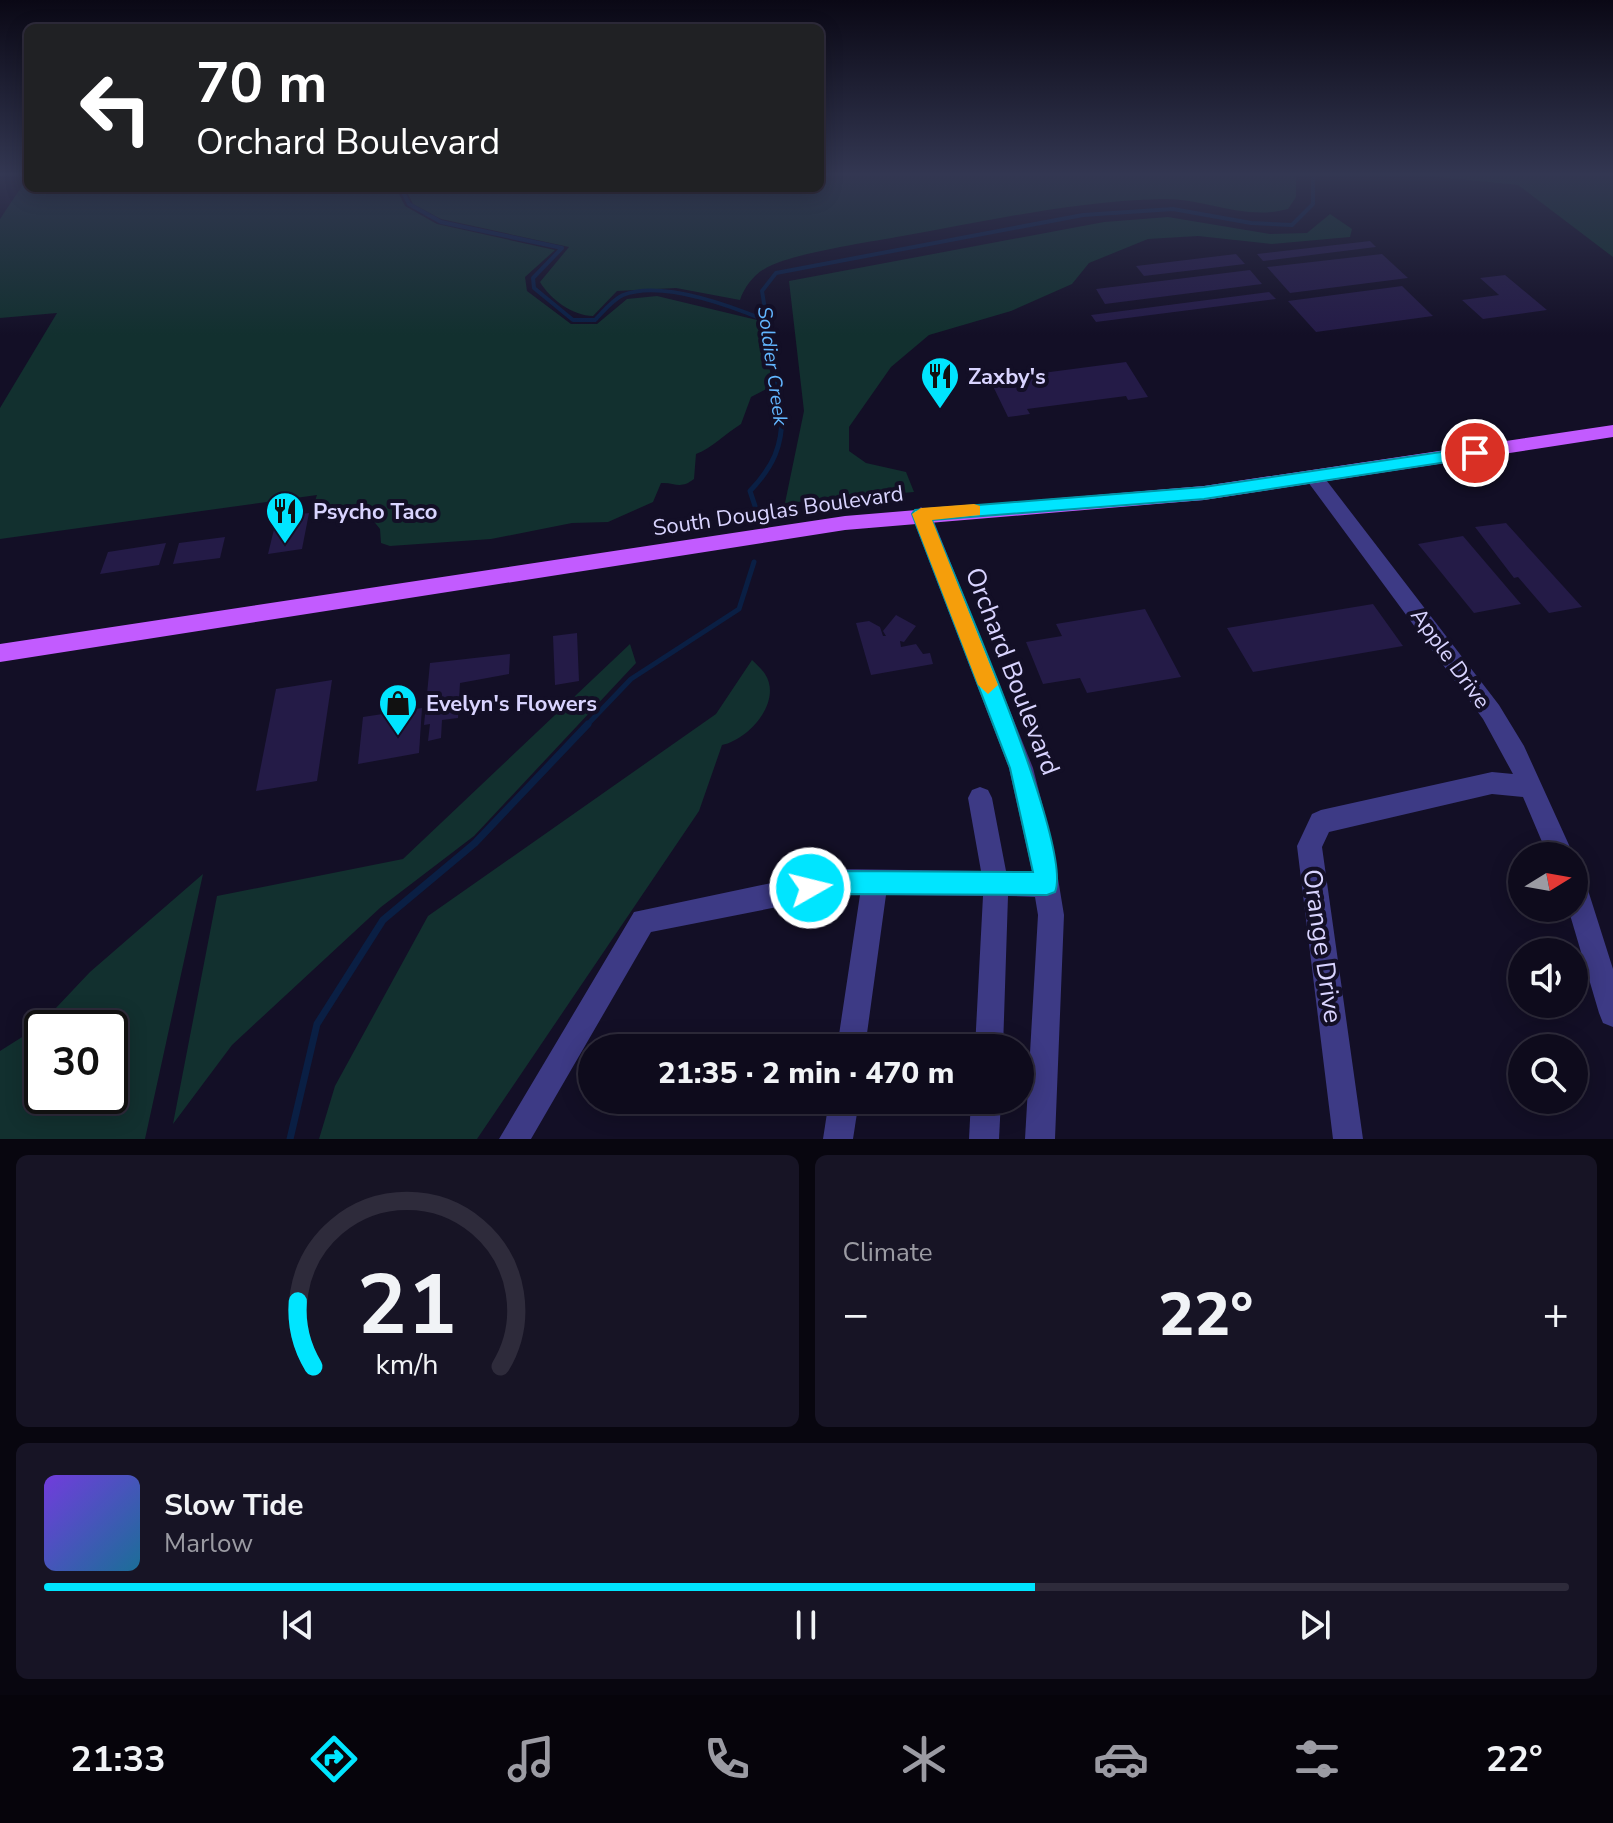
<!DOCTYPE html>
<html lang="en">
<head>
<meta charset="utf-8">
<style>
  :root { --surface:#0e0b1c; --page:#171425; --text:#f1f3f6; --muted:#9b9ba3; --line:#2e2b3b; --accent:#00e5ff }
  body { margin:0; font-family:"Nunito Sans",sans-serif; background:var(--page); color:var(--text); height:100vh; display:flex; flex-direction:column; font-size:30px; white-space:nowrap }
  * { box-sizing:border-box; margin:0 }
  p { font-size:26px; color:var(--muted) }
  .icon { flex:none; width:44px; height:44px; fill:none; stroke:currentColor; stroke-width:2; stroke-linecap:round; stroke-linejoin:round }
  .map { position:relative; height:1139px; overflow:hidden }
  .sheet { display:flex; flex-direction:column; gap:16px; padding:16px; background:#08060f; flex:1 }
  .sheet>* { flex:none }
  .banner { position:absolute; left:24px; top:24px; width:800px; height:168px; border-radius:12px; box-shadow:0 4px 20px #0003,0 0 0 2px var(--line); background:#202124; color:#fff; overflow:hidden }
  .needle { width:52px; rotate:79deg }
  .controls { position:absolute; left:1508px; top:842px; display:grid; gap:16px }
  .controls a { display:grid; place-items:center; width:80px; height:80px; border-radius:50%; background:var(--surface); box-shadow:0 4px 20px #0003,0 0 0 2px var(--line); font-size:40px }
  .speed { position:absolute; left:24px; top:1010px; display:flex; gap:16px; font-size:40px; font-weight:700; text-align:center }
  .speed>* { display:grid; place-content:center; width:104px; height:104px; border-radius:50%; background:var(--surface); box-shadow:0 4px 20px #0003,0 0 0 2px var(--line); line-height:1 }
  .speed .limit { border:4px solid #111; border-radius:12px; background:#fff; color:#111 }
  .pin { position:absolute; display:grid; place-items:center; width:68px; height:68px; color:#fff; margin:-34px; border:4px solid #fff; border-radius:50%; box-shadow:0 2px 8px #0007 }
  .me { position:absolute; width:88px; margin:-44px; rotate:82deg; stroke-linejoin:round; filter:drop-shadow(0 0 6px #0008) }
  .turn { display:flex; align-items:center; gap:28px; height:168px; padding:0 40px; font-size:36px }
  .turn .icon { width:104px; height:104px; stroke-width:2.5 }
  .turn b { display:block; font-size:56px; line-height:68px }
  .big { font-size:60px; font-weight:800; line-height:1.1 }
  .sheet .widget { flex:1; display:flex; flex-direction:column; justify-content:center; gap:12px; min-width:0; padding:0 28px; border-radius:12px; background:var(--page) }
  .sheet .dial { align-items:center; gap:0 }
  .dial svg { height:208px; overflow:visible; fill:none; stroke:var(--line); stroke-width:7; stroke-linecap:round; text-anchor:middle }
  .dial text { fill:var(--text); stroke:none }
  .song { display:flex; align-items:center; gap:24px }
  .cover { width:96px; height:96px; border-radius:12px; background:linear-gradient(135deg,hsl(260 70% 55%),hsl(200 70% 35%)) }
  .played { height:8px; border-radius:4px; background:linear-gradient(90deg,var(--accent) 65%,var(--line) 65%) }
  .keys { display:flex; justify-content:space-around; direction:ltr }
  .heat { display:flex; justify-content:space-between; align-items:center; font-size:44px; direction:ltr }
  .sheet .tiles { flex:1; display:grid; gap:16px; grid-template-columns:1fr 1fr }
  .widget:last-child { grid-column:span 2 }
  .trip { position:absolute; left:578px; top:1034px; width:456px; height:80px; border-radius:40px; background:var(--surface); box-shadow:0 4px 20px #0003,0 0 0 2px var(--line); font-weight:800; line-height:80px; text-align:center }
  .tab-bar { display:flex; height:128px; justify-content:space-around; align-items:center; background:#06040b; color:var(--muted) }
  .tab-bar .icon { width:56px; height:56px }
  .tab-bar .active { color:var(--accent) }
  .tab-bar b { font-size:36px; color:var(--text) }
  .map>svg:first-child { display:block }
  .green { fill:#12302f; fill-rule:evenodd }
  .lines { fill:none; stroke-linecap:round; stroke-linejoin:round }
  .stream-far2 { stroke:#0a1f44; stroke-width:4 }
  .stream-far1 { stroke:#0a1f44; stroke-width:5 }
  .stream { stroke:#0a1f44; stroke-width:7 }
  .building { fill:#241b47 }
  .minor { fill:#3d3a85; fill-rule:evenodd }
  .major { fill:#c25bff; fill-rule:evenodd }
  .route { fill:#00e5ff; stroke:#0095a6; stroke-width:2 }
  .slow { fill:#f59e0b }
  .labels { text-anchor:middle; stroke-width:8; stroke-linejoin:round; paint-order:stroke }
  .far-water-label { font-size:20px; font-style:italic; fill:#62b6ff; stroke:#130f26 }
  .poi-label { font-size:22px; font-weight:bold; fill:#d9d4ff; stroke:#130f26; text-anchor:start }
  .street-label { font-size:22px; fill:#d9d4ff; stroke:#130f26 }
  .near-street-label { font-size:26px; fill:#d9d4ff; stroke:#130f26 }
</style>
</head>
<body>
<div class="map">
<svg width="1613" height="1139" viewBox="0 0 1613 1139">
  <rect width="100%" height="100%" fill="#130f26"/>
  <g class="green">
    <path d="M820,175H1296V197L1288,209C1244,221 1205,198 1162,199C1076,201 992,220 908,235C871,242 805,251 772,265C757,271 745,285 740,300L676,288L617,291L593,316C573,316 550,299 540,282L569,247L441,219L413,204L405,188H820Z"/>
    <polygon points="1418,175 1613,175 1613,257 1518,185"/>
    <path d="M28,177V188H396L405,206L437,224L555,250L525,277L527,291L571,324H597L627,299L657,296L757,320L764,326L772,386L751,397L741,424C725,434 712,448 696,454L694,479C680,490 675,482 661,483L653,502L608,522L572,523L491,539L390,546L381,543L380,529L368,514L369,504L331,506L311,513L317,495L0,539V408L57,313L0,318V219Z"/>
    <polygon points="1330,214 1352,229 1350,237 1272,244 1198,236 1148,239 1089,263 1072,284 1011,311 929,335 891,367 849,427 849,451 866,463 906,472 914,492 785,503 804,411 789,281 1104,222 1168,217 1270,234 1307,233"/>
    <polygon points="630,644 636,663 474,836 381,907 232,1045 173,1124 217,896 403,859"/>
    <path d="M752,660C756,664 762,669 765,674C783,702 748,740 722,745L699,811L477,1139H319L335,1086L428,916L716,714Z"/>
    <path d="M203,874L145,1139H0V1051L38,1027L90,972ZM110,1028V1096H42V1028Z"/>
  </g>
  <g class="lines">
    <g class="stream-far2">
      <polyline points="1389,175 1393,175"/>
      <path d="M401,188L409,204L441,222L562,248L533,278L534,288L573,320H595C603,312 612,300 623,295C661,280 731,306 767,321"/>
      <polyline points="782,413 762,291 776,273 1083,215 1173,209 1251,223 1292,225 1313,204 1313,175"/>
    </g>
    <g class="stream-far1">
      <path d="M755,506L750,491C773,467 783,446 782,411"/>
      <polyline points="586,726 631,679 739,609 754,562"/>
    </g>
    <polyline class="stream" points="290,1139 317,1024 383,920 475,843 588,724"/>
  </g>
  <g class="building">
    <polygon points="1370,241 1376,247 1263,261 1257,254"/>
    <polygon points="1236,254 1245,264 1144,276 1136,266"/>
    <polygon points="1382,254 1408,278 1290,293 1267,267"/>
    <polygon points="1250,270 1262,284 1105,304 1096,289"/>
    <polygon points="1505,275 1547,310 1483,319 1462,300 1499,295 1480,278"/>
    <polygon points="1402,286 1433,316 1316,332 1288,301"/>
    <polygon points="1269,292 1276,299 1096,322 1091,315"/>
    <polygon points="1126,362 1148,397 1128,400 1126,396 1027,409 1030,414 1008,417 990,380"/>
    <polygon points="309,513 302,549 268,554 277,517"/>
    <polygon points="1506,523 1582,607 1549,613 1518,577 1514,578 1475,527"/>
    <polygon points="1463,536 1521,604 1474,613 1418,544"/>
    <polygon points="225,537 220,558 173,564 179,543"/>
    <polygon points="166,543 159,565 100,574 108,552"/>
    <polygon points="1373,604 1403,646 1253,672 1227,628"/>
    <polygon points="1145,609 1181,677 1087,693 1080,678 1043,684 1026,642 1062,636 1056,624"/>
    <polygon points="896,615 916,626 904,642 900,641 901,647 916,644 923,654 930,653 933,664 871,675 856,623 869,621 880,627 883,636 886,636 883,631"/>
    <polygon points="577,633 579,681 555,685 553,636"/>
    <polygon points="510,654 509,674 460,683 458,718 442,720 441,738 428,741 430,724 424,725 430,663"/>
    <polygon points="332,680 317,781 256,791 276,689"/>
    <polygon points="422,708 419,753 358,764 363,717"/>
  </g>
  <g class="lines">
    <g class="minor">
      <polygon points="1314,470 1320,472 1499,705 1524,746 1574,856 1548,856 1523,797 1492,794 1329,832 1322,847 1363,1139 1333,1139 1297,846 1312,814 1321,810 1492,772 1513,774 1483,719 1308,482 1305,477"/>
      <polygon points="921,507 931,514 1033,768 1052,842 1064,915 1055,1139 1025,1139 1038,915 1035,897 1008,896 1003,1048 975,1048 983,896 886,895 865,1048 837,1048 860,895 838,895 651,932 531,1139 499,1139 634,912 838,869 981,871 968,798 972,790 980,787 988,790 992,798 1006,871 1032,871 1009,768 911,514"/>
      <polygon points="1574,874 1583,878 1587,887 1613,969 1613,1027 1603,1023 1599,1013 1568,908 1574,908"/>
      <polygon points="829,1100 859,1100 853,1139 823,1139"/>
      <polygon points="971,1100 1001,1100 999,1139 969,1139"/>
    </g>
    <polygon class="major" points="1613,425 1613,437 1204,500 845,530 0,662 0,644 845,516 1204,486"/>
  </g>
  <linearGradient id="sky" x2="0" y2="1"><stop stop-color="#0a0815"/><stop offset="0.52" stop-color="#333752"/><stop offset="1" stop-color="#333752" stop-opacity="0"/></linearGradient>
  <rect width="1613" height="335" fill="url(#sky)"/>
  <path class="route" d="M1475,447L1480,449V457L1204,499L932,520C955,579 1074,847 1055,892L1047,895L838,894L810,899L802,896L799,888L802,879L838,871L1033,872L1010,768L912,514L915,510L1204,487Z"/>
  <polygon class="slow" points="974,504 980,506 980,515 932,520 998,685 988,694 978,685 912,514 921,508"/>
  <defs>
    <g id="restaurant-pin" transform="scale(2)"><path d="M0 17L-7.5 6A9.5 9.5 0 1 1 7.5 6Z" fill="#00e5ff" stroke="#130f26"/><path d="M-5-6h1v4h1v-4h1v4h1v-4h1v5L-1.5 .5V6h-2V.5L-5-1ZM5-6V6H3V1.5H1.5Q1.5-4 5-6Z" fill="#111"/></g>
    <g id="shop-pin" transform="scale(2)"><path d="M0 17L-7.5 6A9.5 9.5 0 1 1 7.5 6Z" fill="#00e5ff" stroke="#130f26"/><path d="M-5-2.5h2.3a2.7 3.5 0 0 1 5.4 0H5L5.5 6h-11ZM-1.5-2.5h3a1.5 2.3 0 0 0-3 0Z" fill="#111"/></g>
  </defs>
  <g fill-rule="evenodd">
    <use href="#restaurant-pin" x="940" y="376"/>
    <use href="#restaurant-pin" x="285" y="511"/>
    <use href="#shop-pin" x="398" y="703"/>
  </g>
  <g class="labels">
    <g class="far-water-label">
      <text transform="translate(773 366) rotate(82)" y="7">Soldier Creek</text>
    </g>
    <g class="poi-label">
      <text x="968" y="384">Zaxby's</text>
      <text x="313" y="519">Psycho Taco</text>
      <text x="426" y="711">Evelyn's Flowers</text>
    </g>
    <g class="street-label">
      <text transform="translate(778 510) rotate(-8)" y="8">South Douglas Boulevard</text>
      <text transform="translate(1451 658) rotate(54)" y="8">Apple Drive</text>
    </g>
    <g class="near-street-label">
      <text transform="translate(1013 671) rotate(69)" y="9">Orchard Boulevard</text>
      <text transform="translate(1323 946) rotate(82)" y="9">Orange Drive</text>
    </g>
  </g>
</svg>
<div class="controls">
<a><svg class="needle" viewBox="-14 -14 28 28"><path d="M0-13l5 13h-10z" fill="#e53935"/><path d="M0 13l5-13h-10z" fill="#9b9ba3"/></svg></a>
<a><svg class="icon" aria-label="sound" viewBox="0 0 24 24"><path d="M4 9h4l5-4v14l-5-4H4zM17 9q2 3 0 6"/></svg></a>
<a><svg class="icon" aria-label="search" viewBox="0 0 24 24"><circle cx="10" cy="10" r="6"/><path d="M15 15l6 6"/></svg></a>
</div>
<div class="speed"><div class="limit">30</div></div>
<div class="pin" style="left:1475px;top:453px;background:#d93025"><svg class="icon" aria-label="arrive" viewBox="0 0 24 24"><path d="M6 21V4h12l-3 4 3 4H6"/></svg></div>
<svg class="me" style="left:810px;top:888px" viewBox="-20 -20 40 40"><circle r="17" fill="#00e5ff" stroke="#fff" stroke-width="3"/><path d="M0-11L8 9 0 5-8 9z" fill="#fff"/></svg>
<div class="trip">21:35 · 2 min · 470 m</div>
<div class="banner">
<div class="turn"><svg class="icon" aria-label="left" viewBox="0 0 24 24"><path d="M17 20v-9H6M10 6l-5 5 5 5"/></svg><div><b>70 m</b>Orchard Boulevard</div></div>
</div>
</div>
<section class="sheet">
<div class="tiles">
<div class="widget dial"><svg viewBox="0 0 100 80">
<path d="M14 69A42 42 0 1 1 86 69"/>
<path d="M14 69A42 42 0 0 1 8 44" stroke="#00e5ff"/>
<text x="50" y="56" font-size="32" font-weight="700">21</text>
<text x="50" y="72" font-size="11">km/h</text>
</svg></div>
<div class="widget"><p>Climate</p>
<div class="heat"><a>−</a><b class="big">22°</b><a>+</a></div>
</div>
<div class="widget">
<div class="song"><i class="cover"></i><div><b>Slow Tide</b><p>Marlow</p></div></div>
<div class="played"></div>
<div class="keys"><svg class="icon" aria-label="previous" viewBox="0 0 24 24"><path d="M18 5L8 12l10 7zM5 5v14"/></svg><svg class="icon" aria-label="pause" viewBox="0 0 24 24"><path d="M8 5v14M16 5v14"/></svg><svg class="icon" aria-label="next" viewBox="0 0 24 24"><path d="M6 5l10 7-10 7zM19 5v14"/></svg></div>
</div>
</div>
</section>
<nav class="tab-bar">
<b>21:33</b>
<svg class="icon active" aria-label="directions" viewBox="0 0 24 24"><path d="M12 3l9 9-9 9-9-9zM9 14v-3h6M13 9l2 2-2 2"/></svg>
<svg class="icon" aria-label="music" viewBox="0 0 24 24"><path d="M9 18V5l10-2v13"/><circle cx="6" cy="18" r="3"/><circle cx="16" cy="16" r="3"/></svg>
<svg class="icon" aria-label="phone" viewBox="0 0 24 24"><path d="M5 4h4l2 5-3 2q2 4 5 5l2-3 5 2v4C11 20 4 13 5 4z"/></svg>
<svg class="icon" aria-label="climate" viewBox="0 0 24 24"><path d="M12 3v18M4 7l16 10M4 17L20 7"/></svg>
<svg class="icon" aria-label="car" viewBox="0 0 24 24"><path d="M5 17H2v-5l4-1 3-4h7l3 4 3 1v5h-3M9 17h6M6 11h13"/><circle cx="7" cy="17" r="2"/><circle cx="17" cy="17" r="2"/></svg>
<svg class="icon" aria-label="filters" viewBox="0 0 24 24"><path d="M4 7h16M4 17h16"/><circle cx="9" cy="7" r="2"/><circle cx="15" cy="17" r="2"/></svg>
<b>22°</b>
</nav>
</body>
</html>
